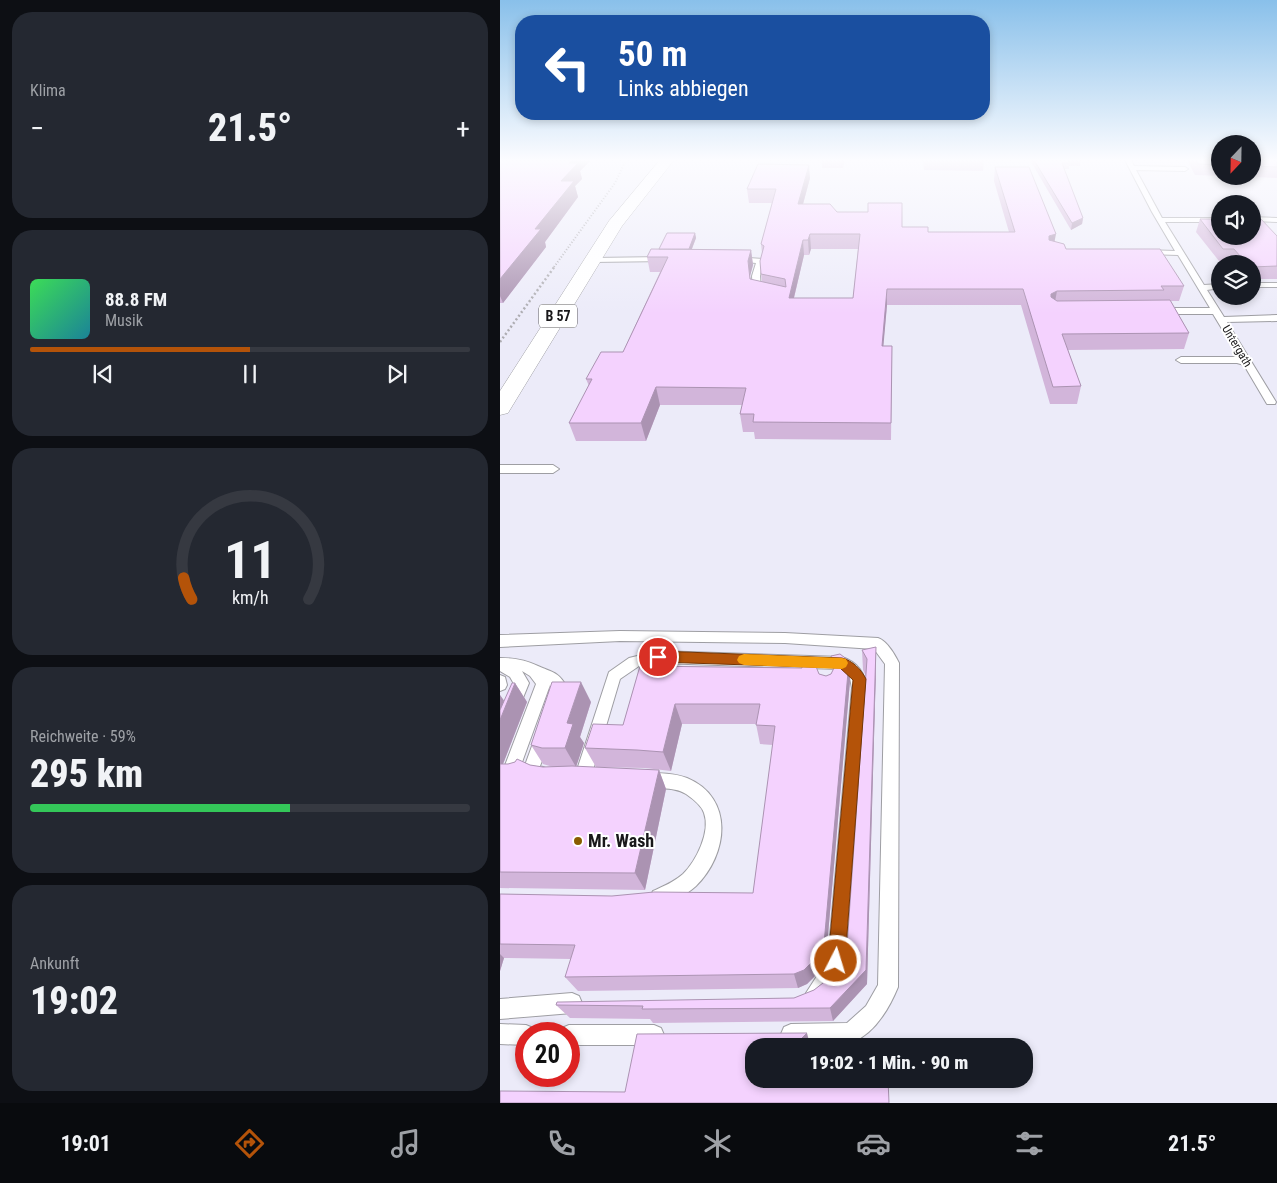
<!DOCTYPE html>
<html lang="de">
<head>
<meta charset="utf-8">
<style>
  :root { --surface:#171b24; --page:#242831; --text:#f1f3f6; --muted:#9ea1a6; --line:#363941; --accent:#b45309 }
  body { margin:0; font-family:"Roboto Condensed",sans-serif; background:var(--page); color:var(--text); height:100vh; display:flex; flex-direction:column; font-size:19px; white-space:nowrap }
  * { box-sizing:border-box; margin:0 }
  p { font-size:16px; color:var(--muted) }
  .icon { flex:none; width:28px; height:28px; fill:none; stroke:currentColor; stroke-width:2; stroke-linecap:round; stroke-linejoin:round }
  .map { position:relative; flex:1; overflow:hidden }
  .sheet { display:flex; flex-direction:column; gap:12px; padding:12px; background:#0d0f14; width:500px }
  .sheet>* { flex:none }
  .guide { position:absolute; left:15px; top:15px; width:475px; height:105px; border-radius:20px; box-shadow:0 2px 8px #0003; background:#1a4fa0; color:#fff; overflow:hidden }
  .needle { width:32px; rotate:202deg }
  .controls { position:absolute; left:711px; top:135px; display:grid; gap:10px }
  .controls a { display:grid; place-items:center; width:50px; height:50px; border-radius:50%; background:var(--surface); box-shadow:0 2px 8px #0003; font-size:25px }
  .speed { position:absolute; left:15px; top:1022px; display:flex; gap:10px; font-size:25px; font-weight:700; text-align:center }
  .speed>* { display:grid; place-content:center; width:65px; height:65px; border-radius:50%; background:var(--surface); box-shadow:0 2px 8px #0003; line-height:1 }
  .speed .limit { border:8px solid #d22; background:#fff; color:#111 }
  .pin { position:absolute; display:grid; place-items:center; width:42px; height:42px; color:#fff; margin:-21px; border:2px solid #fff; border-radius:50%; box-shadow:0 1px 5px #0007 }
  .me { position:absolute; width:55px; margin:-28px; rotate:5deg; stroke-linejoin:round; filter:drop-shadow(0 0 4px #0008) }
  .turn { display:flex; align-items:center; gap:18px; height:105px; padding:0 20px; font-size:22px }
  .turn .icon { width:65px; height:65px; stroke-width:2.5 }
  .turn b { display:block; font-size:35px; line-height:42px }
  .big { font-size:38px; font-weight:800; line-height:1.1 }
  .sheet .card { flex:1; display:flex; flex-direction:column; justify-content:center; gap:8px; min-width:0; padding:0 18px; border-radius:20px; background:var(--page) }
  .sheet .dial { align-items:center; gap:0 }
  .dial svg { height:130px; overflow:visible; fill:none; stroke:var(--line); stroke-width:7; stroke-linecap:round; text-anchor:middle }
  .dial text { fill:var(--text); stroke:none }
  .song { display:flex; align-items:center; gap:15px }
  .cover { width:60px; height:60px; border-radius:8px; background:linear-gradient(135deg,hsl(130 70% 55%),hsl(190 70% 35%)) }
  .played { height:5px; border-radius:2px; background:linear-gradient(90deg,var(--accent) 50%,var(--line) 50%) }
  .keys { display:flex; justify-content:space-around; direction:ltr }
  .heat { display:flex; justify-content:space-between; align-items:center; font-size:28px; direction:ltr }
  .charge { height:8px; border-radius:4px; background:linear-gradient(90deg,#34c759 59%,var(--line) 0) }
  .trip { position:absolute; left:245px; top:1038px; width:288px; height:50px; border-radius:20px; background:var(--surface); box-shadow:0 2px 8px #0003; font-weight:800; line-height:50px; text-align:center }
  .tab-bar { display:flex; height:80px; justify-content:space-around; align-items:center; background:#090b0e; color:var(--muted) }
  .tab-bar .icon { width:35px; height:35px }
  .tab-bar .selected { color:var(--accent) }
  .tab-bar b { font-size:22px; color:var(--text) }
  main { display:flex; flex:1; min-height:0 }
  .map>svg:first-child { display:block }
  .built { fill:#ecebf9; fill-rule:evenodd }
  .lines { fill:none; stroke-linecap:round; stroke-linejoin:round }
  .service-casing { stroke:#9e9ea3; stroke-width:2 }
  .primary-casing { stroke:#9e9ea3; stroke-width:1 }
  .path-far1 { stroke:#adacb1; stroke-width:2; stroke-dasharray:1 2; stroke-linecap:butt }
  .path { stroke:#adacb1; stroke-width:2.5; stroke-dasharray:2 2.5; stroke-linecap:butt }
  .service { fill:#fff; fill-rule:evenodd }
  .primary { fill:#fff; fill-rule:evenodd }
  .wall { fill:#d2b5da; fill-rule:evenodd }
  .shaded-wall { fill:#ab93b2 }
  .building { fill:#f4d2fe; stroke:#ab93b2; fill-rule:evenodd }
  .route { fill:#b45309; stroke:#753606 }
  .slow { fill:#f59e0b }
  .poi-dot { fill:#895c00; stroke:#fff; stroke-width:2 }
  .labels { text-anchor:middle; stroke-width:4; stroke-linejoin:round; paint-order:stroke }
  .far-street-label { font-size:12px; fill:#19181a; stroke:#fff }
  .shield { fill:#fff; stroke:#5e5d5f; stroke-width:1 }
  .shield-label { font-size:14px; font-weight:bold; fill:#19181a }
  .near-poi-label { font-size:18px; font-weight:bold; fill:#19181a; stroke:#fff; text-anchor:start }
</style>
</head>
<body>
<main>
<section class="sheet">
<div class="card"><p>Klima</p>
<div class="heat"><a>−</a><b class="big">21.5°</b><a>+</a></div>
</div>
<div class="card">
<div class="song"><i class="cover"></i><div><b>88.8 FM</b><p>Musik</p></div></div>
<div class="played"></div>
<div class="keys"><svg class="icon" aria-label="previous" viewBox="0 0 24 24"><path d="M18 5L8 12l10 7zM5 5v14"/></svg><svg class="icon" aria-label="pause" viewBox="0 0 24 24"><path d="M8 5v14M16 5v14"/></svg><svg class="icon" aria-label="next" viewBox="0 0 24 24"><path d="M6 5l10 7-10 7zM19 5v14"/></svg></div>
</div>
<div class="card dial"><svg viewBox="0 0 100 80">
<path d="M14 69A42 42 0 1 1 86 69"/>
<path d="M14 69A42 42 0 0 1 9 56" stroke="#b45309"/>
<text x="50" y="56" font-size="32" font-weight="700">11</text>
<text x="50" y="72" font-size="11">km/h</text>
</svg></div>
<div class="card"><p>Reichweite · 59%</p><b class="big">295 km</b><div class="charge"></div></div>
<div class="card"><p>Ankunft</p><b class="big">19:02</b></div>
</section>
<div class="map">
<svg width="777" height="1103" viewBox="0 0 777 1103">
  <rect width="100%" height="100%" fill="#f9f8fe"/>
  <path class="built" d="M0,160H720V176H752L777,160V1103H0ZM720,204H752V236H720ZM720,264H752V296H720ZM26,1034H69V1076H26ZM254,1046H524V1079H254Z"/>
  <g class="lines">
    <g class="service-casing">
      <g id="service">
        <polygon points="625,160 631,160 634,166 685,167 688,169 685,171 636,170 662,218 720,218 720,222 665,222 704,285 720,284 720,288 707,290 724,317 777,315 777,321 727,322 776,402 775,404 767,404 744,365 737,363 681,363 676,360 681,357 739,357 713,314 661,314 657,311 661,308 710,308 678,255 646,254 642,252 646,250 675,251 652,212"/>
        <polygon points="752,217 777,218 777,222 752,221"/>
        <polygon points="163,257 166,257 166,261 93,262 89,260 93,258"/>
        <polygon points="235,257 263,259 260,276 261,291 266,292 266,296 260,296 253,292 252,276 256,263 235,261"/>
        <rect x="752" y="283" width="25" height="4"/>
        <polygon points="0,465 53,465 59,469 53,473 0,473"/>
        <path d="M120,631L285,633L378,638C387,641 395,655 399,663L398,987C389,1009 374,1034 351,1043L291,1044L284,1041L281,1034L284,1027L291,1024L347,1023L366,1006L378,985L385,664L374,649L285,643L120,641L0,647V635Z"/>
        <path d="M158,651L342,657C357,662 366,673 366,688L347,961C340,977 332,996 316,1003L309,1000L306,993L328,959L352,688L350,678L339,669L158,663L139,666L120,679L93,770L97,776L95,781L89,783L77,781L75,776L109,672L129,658Z"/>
        <path d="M0,658C15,658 25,660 38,666C51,672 59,672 66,686L61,701L56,703L51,701L49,697L50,685L21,765L24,768L36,735L42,733L48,735L50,740L40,766L51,770L53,775L51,780L45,782L29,777L28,775L26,779L20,781L6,773L4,768L36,684L30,676L22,671L29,683L5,742L0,744V718L14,684L10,677L0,671Z"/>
        <polygon points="0,675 5,677 7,685 5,689 0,691"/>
        <path d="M146,773C160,773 174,773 187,778C235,798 228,855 196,886C185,896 172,901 159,906L153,903L150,897L153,891C164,886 174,882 183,874C196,861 211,832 204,813C202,806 192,798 186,794C172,785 155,791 140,785L138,780L140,775Z"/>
        <polygon points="72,993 79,996 82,1003 79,1010 72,1013 0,1019 0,999"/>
        <polygon points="0,1024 26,1025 33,1028 36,1034 26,1034 26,1045 0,1044"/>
        <polygon points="69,1025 154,1025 161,1028 164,1035 161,1042 154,1045 69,1045 69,1034 59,1034 62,1028"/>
      </g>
    </g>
    <g class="primary-casing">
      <polygon id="primary" points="160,160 174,160 122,226 11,408 8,413 0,415 0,391 109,221"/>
    </g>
    <polyline class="path-far1" points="54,267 115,183 126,160"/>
    <polyline class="path" points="0,342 55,266"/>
    <use href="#service" class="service"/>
    <use href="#primary" class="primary"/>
  </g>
  <g class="wall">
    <polygon points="0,160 91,160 80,171 82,179 75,186 78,197 45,242 46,247 3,303 0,303"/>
    <polygon points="322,160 345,160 343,168 322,168"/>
    <polygon points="423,160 484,160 483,171 424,170"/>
    <polygon points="530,160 580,160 580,166 569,166 569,169 564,169 583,218 582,224 571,230"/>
    <polygon points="687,160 720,160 720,176 752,176 752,160 777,160 777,178 695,175"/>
    <path d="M495,167L555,241L566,249L684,286L679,301H671L689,333L684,349L568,350L581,386L577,404H550L521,305H387L383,346H392L391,440L255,439L254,432H243L240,414L242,405H160L146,441H76L69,423L89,386L86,379L123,352L160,272H150L147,257L159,249L195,233L196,238L192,249L251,250L253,265L250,276L251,279L262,282L261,274L262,253L261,244L272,203H249L247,189L310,178L303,204L402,227L428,232H509L494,181ZM311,249H358L353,298H294L304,255H309Z"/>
    <polygon points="700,219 777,236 777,279 752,279 752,264 732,264 730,261 719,261 696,232"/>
    <polygon points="376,647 376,668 367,984 333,1021 153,1023 150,1019 70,1018 56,1005 294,998 314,990 328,979 338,966 347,946 366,676 363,670 362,650"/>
    <polygon points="331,656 349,661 350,681 326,958 318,973 307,984 298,988 78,991 65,977 71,959 4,958 0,971 0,894 112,896 253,893 273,745 260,744 256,724 182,724 171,771 145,768 96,767 85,748 123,725 140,666 319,674 326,676 331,674 333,671"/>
    <polygon points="15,683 27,702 3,764 30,765 43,767 53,767 43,764 31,745 91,702 80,737 84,743 76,767 159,770 166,789 145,890 0,888 0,695 4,701"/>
  </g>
  <g class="shaded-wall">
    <polygon points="72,160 91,160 80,171 82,179 75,186 78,197 45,242 46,247 3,303 0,296 0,279 35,229 69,163"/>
    <polygon points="309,165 310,178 299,219 298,204"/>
    <polygon points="583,218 582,224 571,230 572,223"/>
    <polygon points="195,233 196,238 189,256 188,250"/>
    <polygon points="310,234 311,249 309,255 308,240"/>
    <polygon points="556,234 553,249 547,251 549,236"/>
    <polygon points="303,240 304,255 290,314 289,298"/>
    <polygon points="251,250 253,265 250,276 248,261"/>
    <polygon points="387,289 387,305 382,362 382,346"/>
    <polygon points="557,291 554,307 549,310 551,294"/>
    <polygon points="156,387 160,405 146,441 141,423"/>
    <polygon points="376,647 376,668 367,984 333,1021 330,1008 366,970"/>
    <polygon points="349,661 350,681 326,958 318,973 307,984 298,988 294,974"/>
    <polygon points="81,682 91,702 80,737 84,743 76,767 65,748 67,723"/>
    <polygon points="15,683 27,702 3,764 0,765 0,720"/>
    <polygon points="0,695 5,702 0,713"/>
    <polygon points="175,704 182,724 171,771 163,752"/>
    <polygon points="159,770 166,789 145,890 135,873"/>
    <polygon points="0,954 4,958 0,971"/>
    <polygon points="307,1033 310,1045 309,1046 294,1046"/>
  </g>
  <g class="building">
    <polygon points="0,160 72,160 69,163 78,163 61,181 74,181 35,229 41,229 0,279"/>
    <polygon points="534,160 581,160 568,161 570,163 562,163 583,218 572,223"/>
    <polygon points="696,160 720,160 720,165 698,164"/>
    <polygon points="752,160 777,160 777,167 752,166"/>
    <path d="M258,164L309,165L298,204H330L337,212H368V203H402V227H428V232H515L495,167H529L556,234L549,236V240L564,244L566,249H660L684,286H661L664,290L557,291L551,294V297L557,301L670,300L689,333L562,334L581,386L553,387L523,289H387L382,346H392L391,423L253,422L254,414H240L246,388L156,387L141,423H69L92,379H86L101,352H123L168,257H147L151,249L251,250L248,261L250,279L286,287L285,279L261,274L260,261L264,246L261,244L276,189H247ZM310,234H360L353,298H289L303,240H308Z"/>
    <polygon points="700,219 720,219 720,236 752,236 752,219 761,219 777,236 777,266 752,267 752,264 747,264 734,249 723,249"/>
    <polygon points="167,233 195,233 189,249 159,249"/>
    <polygon points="376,647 366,970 330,1008 142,1009 143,1006 56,1005 57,1002 61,1002 294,998 314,990 328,979 338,966 347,946 367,659 362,650"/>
    <polygon points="340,654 349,661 324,944 315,959 304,970 294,974 65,977 75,945 0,944 0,894 112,896 154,892 253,893 275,726 256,725 260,704 175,704 163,752 137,750 85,748 93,724 123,725 140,666 302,668 302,661 307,660 315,664 319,674 326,676 331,674 334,668 331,656"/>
    <polygon points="52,682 81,682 67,723 73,724 65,748 42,748 31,745"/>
    <polygon points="12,683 15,683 0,720 0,710"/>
    <polygon points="17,759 30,765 43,767 72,766 159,770 135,873 0,872 0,764 8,764 15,762"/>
    <polygon points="307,1033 294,1046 355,1046 254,1046 254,1079 388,1079 389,1103 0,1103 0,1091 125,1092 137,1034"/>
  </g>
  <linearGradient id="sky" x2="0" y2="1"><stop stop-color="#89c0ea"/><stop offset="0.51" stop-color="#fcfcff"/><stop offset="1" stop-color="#fcfcff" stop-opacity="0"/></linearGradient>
  <rect width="777" height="314" fill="url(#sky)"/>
  <path class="route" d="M158,651L342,658C353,661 361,669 366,679L345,961L343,967L336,969L330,967L328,961L353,680L340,668L158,662L153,660L151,657L153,653Z"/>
  <polygon class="slow" points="244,654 342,658 346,659 348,663 346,667 342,669 244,665 239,663 237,660 239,656"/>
  <circle class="poi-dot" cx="78" cy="841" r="5"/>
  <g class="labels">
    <g class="far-street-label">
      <text transform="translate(737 346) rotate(59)" y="4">Untergath</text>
    </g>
    <rect class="shield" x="39" y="304.5" width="38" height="23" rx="4"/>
    <g class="shield-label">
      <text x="58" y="321">B 57</text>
    </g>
    <g class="near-poi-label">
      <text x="88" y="847">Mr. Wash</text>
    </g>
  </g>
</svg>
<div class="controls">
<a><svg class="needle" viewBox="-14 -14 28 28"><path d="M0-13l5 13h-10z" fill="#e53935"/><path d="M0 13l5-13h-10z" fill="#9ea1a6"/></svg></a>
<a><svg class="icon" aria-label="sound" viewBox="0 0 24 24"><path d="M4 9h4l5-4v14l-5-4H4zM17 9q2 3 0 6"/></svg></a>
<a><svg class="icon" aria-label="layers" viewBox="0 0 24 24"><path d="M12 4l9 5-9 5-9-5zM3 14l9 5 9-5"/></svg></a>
</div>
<div class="speed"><div class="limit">20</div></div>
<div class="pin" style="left:158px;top:657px;background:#d93025"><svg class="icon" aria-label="arrive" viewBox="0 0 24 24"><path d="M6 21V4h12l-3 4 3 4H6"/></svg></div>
<svg class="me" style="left:336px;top:961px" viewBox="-20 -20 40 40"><circle r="17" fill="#b45309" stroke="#fff" stroke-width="3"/><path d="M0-11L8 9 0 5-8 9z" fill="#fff"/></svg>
<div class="trip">19:02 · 1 Min. · 90 m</div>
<div class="guide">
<div class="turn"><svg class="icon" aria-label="left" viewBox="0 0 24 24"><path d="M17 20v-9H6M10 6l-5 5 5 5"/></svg><div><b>50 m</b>Links abbiegen</div></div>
</div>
</div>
</main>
<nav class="tab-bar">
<b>19:01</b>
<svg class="icon selected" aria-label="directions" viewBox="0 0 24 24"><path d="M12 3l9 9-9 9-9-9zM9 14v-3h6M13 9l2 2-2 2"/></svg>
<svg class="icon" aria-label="music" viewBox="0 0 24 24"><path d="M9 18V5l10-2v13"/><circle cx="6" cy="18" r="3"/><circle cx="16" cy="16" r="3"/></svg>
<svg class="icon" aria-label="phone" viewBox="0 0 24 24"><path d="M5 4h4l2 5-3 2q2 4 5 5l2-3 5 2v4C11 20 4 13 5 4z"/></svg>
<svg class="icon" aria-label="climate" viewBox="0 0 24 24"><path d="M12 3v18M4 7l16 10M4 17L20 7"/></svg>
<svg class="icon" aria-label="car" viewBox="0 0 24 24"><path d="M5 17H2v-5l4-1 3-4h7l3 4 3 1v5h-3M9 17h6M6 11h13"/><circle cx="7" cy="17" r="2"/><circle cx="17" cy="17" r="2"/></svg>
<svg class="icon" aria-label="filters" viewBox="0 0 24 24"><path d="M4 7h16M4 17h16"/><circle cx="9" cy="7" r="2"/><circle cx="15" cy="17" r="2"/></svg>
<b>21.5°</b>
</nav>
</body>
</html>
